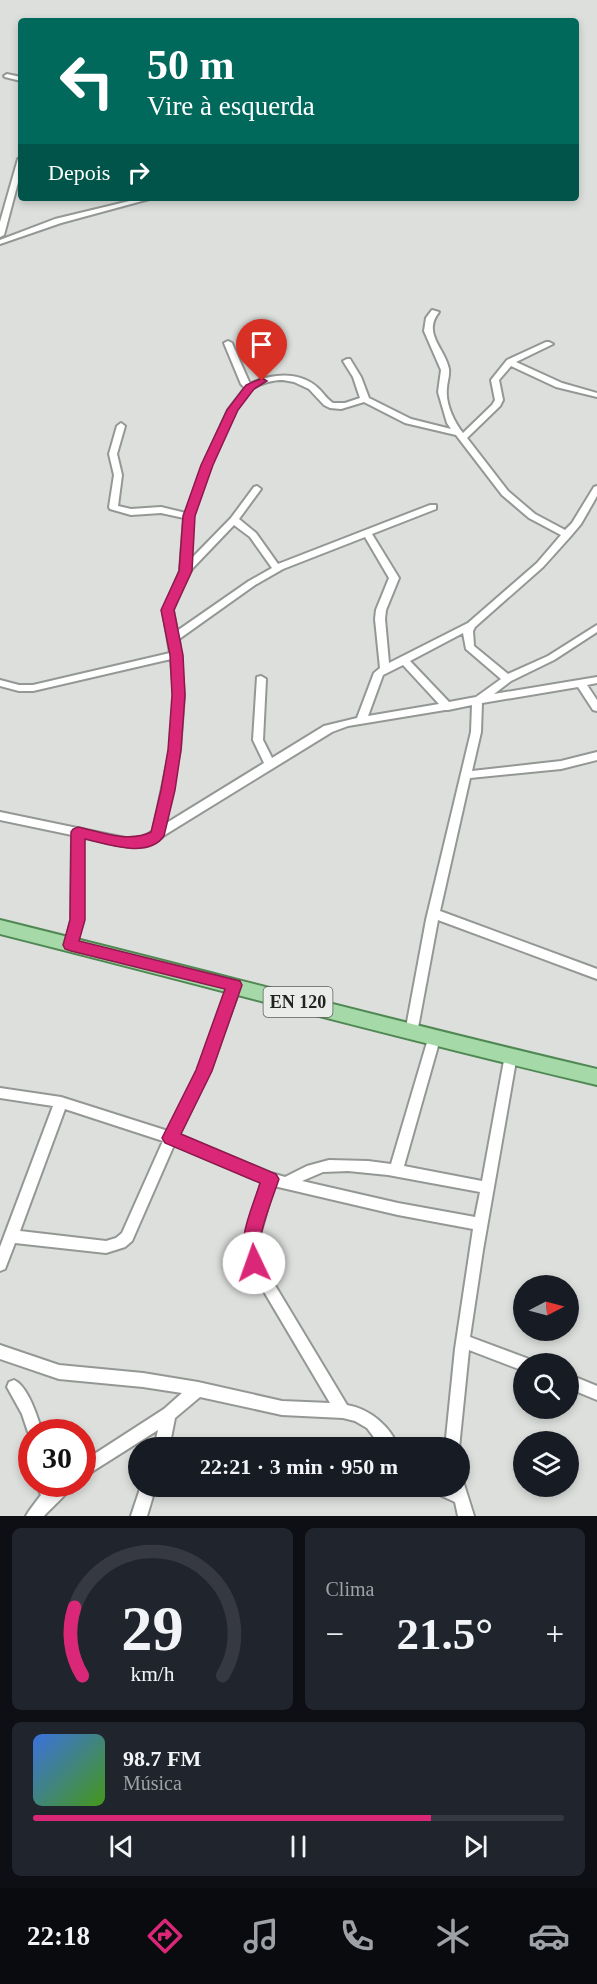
<!DOCTYPE html>
<html lang="pt">
<head>
<meta charset="utf-8">
<style>
  :root { --surface:#171b24; --page:#20242c; --text:#f1f3f6; --muted:#9ea1a6; --line:#363941; --accent:#db2777 }
  body { margin:0; font-family:Georgia,serif; background:var(--page); color:var(--text); height:100vh; display:flex; flex-direction:column; font-size:22px; white-space:nowrap }
  * { box-sizing:border-box; margin:0 }
  p { font-size:20px; color:var(--muted) }
  .icon { flex:none; width:33px; height:33px; fill:none; stroke:currentColor; stroke-width:2; stroke-linecap:round; stroke-linejoin:round }
  .map { position:relative; height:1516px; overflow:hidden }
  .panel { display:flex; flex-direction:column; gap:12px; padding:12px; background:#0d0f14; flex:1 }
  .panel>* { flex:none }
  .hud { position:absolute; left:18px; top:18px; width:561px; height:183px; border-radius:6px; box-shadow:0 3px 9px #0003; background:#00695c; color:#fff; overflow:hidden }
  .needle { width:39px; rotate:84deg }
  .fabs { position:absolute; left:513px; top:1275px; display:grid; gap:12px }
  .fabs a { display:grid; place-items:center; width:66px; height:66px; border-radius:50%; background:var(--surface); box-shadow:0 3px 9px #0003; font-size:30px }
  .speed { position:absolute; left:18px; top:1419px; display:flex; gap:12px; font-size:30px; font-weight:700; text-align:center }
  .speed>* { display:grid; place-content:center; width:78px; height:78px; border-radius:50%; background:var(--surface); box-shadow:0 3px 9px #0003; line-height:1 }
  .speed .limit { border:9px solid #d22; background:#fff; color:#111 }
  .pin { position:absolute; display:grid; place-items:center; width:51px; height:51px; color:#fff; margin:-62px -26px; border-radius:50% 50% 50% 0; rotate:-45deg; box-shadow:0 0 6px #0007 }
  .pin .icon { rotate:45deg }
  .me { position:absolute; width:66px; margin:-33px; rotate:357deg; stroke-linejoin:round; filter:drop-shadow(0 0 4px #0008) }
  .turn { display:flex; align-items:center; gap:21px; height:126px; padding:0 30px; font-size:27px }
  .turn .icon { width:78px; height:78px; stroke-width:2.5 }
  .turn b { display:block; font-size:42px; line-height:51px }
  .then { display:flex; align-items:center; height:57px; padding:0 30px; background:#0003; gap:12px; font-size:22px }
  .big { font-size:45px; font-weight:700; line-height:1.1 }
  .panel .card { flex:1; display:flex; flex-direction:column; justify-content:center; gap:9px; min-width:0; padding:0 21px; border-radius:9px; background:var(--page) }
  .panel .dial { align-items:center; gap:0 }
  .dial svg { height:156px; overflow:visible; fill:none; stroke:var(--line); stroke-width:7; stroke-linecap:round; text-anchor:middle }
  .dial text { fill:var(--text); stroke:none }
  .song { display:flex; align-items:center; gap:18px }
  .cover { width:72px; height:72px; border-radius:9px; background:linear-gradient(135deg,hsl(220 70% 55%),hsl(100 70% 35%)) }
  .played { height:6px; border-radius:3px; background:linear-gradient(90deg,var(--accent) 75%,var(--line) 75%) }
  .keys { display:flex; justify-content:space-around; direction:ltr }
  .heat { display:flex; justify-content:space-between; align-items:center; font-size:33px; direction:ltr }
  .panel .tiles { flex:1; display:grid; gap:12px; grid-template-columns:1fr 1fr }
  .card:last-child { grid-column:span 2 }
  .trip { position:absolute; left:128px; top:1437px; width:342px; height:60px; border-radius:30px; background:var(--surface); box-shadow:0 3px 9px #0003; font-weight:700; line-height:60px; text-align:center }
  .menu { display:flex; height:96px; justify-content:space-around; align-items:center; background:#090b0e; color:var(--muted) }
  .menu .icon { width:42px; height:42px }
  .menu .selected { color:var(--accent) }
  .menu b { font-size:27px; color:var(--text) }
  .map>svg:first-child { display:block }
  .lines { fill:none; stroke-linecap:round; stroke-linejoin:round }
  .minor-casing { stroke:#949894; stroke-width:4 }
  .primary-casing { stroke:#508853; stroke-width:4 }
  .minor { fill:#fff; fill-rule:evenodd }
  .primary { fill:#a5d9a8; fill-rule:evenodd }
  .route { fill:#db2777; stroke:#8e194d; stroke-width:1.5 }
  .labels { text-anchor:middle; stroke-width:6; stroke-linejoin:round; paint-order:stroke }
  .shield { fill:#e9ece9; stroke:#5d5f5d; stroke-width:1.5 }
  .shield-label { font-size:18px; font-weight:bold; fill:#212321 }
</style>
</head>
<body>
<div class="map">
<svg width="597" height="1516" viewBox="0 0 597 1516">
  <rect width="100%" height="100%" fill="#dcdfdc"/>
  <g class="lines">
    <g class="minor-casing">
      <g id="minor">
        <polygon points="7,74 21,77 21,81 5,77 4,76"/>
        <polygon points="21,157 21,171 4,235 0,237 0,222 18,159"/>
        <polygon points="142,198 153,198 61,223 0,244 0,240 55,219"/>
        <path d="M432,310L439,312C422,334 445,348 449,369C450,375 447,383 447,388C445,403 454,422 463,433L492,405L495,400L491,380L507,360L546,342H549L553,344L516,362L562,383L597,393V397L556,387L511,366L499,380L503,400L500,406L467,438L508,491L535,514L565,530L572,523L594,487L597,486V496L581,524L570,537L543,567L475,627L473,631L474,646L508,674L548,656L597,625V632L554,660L511,681L494,694L597,677V683L587,685L597,700V711L593,710L578,687L482,703L481,732L472,771L561,761L597,752V760L561,769L470,778L440,911L597,969V979L438,920L417,1033L415,1037L411,1038L407,1037L405,1033L426,920L471,732L472,705L448,710H445L348,726L332,732L163,836C144,857 107,842 83,837V920L75,948L71,950L67,948L65,945L71,920L72,835L0,820V812L130,839L142,838L153,831L170,750L174,695L171,659L33,691H19L0,686V680L19,685H33L170,653L163,610L180,571L184,518L161,513L131,515L110,509L109,507L114,475L109,454L117,426L121,423L125,426L117,454L122,475L118,506L131,509L161,507L186,513L203,465L228,410L245,388L241,384L224,343L228,341L232,343L250,384C272,373 301,371 319,389C324,394 327,399 333,403H345L360,398L353,377L343,361L347,359H350L361,377L369,398L411,419L451,429L447,423L438,392L441,370L424,331L426,318ZM283,380L294,382L309,389L324,405L330,408L341,409L364,402L405,423L456,435L502,495L529,518L561,535L537,563L468,623L389,663L385,619L386,610L399,578L372,534L436,509V505H430L278,564L256,533L239,519L261,489L257,486L254,487L231,518L190,560C191,545 190,528 194,514C202,484 230,409 252,389C260,383 273,380 283,380ZM234,525L250,537L272,568L249,581L177,631L173,610L189,572ZM365,537L389,578L376,610L375,619L380,668L374,673L357,718L324,726L272,758L263,740L266,679L261,676L257,677L253,740L264,763L165,824L180,750L184,695L179,639L255,585L283,569ZM463,633L466,649L501,679L476,697L449,702L410,661ZM403,665L439,704L368,716L383,675Z"/>
        <path d="M235,980L239,982L241,985L210,1071L179,1135L271,1173L285,1177L307,1166L329,1160L368,1161L391,1164L428,1039L430,1035L434,1034L438,1035L440,1039L404,1166L482,1181L505,1055L507,1051L511,1050L515,1051L517,1055L483,1250L470,1337L529,1359L531,1364H524V1371L469,1350L459,1448H445L455,1349L473,1229L398,1215L274,1186L261,1231V1262L347,1405C370,1409 390,1426 399,1448H382L367,1428L355,1421L343,1418L282,1415L200,1397L175,1418L169,1448H154L158,1430L82,1478V1462L164,1409L182,1393L143,1387L59,1379L0,1359V1345L59,1365L143,1373L198,1382L282,1401L330,1403L247,1263C243,1234 253,1209 262,1182L174,1145L132,1241L125,1247L106,1253L15,1243L5,1269L0,1271V1247L53,1106L0,1098V1088L61,1097L168,1131L198,1071L229,985L231,982ZM65,1109L163,1141L122,1233L116,1238L106,1241L20,1231ZM348,1171L388,1175L480,1192L475,1217L398,1203L302,1181L323,1172Z"/>
        <polygon points="568,1374 597,1386 597,1400 568,1388"/>
        <path d="M14,1380C28,1386 38,1418 42,1432H32V1438L28,1432L22,1414L7,1387L9,1382Z"/>
        <polygon points="459,1479 463,1481 474,1516 458,1516 455,1502 431,1491 429,1486 459,1486"/>
        <path d="M36,1484H52V1485L54,1484H73C69,1493 52,1507 44,1516H26L29,1511L41,1495Z"/>
        <polygon points="141,1486 156,1486 147,1516 131,1516"/>
      </g>
    </g>
    <g class="primary-casing">
      <path id="primary" d="M0,920C199,969 397,1022 597,1069V1085C397,1038 199,984 0,934Z"/>
    </g>
    <use href="#minor" class="minor"/>
    <use href="#primary" class="primary"/>
  </g>
  <path class="route" d="M262,378L267,381L254,389L238,410L213,465L195,516L192,571L174,610L183,655L185,695L181,750L175,790L164,836C148,859 107,844 85,839V920L79,941L240,981L242,985L212,1071L181,1134L276,1174L279,1179C273,1197 265,1216 261,1235C259,1247 265,1258 261,1269L254,1271L248,1269C235,1240 252,1210 260,1183L165,1143L162,1138L196,1070L225,989L71,951L65,949L63,945L70,920L71,832L73,829L78,827C101,832 129,843 151,832L161,790L168,750L172,695L170,655L161,610L179,571L183,516L201,465L227,410L246,385Z"/>
  <g class="labels">
    <rect class="shield" x="263.5" y="987" width="69" height="30" rx="4.5"/>
    <g class="shield-label">
      <text x="298" y="1008">EN 120</text>
    </g>
  </g>
</svg>
<div class="fabs">
<a><svg class="needle" viewBox="-14 -14 28 28"><path d="M0-13l5 13h-10z" fill="#e53935"/><path d="M0 13l5-13h-10z" fill="#9ea1a6"/></svg></a>
<a><svg class="icon" aria-label="search" viewBox="0 0 24 24"><circle cx="10" cy="10" r="6"/><path d="M15 15l6 6"/></svg></a>
<a><svg class="icon" aria-label="layers" viewBox="0 0 24 24"><path d="M12 4l9 5-9 5-9-5zM3 14l9 5 9-5"/></svg></a>
</div>
<div class="speed"><div class="limit">30</div></div>
<div class="pin" style="left:262px;top:381px;background:#d93025"><svg class="icon" aria-label="arrive" viewBox="0 0 24 24"><path d="M6 21V4h12l-3 4 3 4H6"/></svg></div>
<svg class="me" style="left:254px;top:1263px" viewBox="-20 -20 40 40"><circle r="19" fill="#fff"/><path d="M0-13L10 11 0 6-10 11z" fill="#db2777"/></svg>
<div class="trip">22:21 · 3 min · 950 m</div>
<div class="hud">
<div class="turn"><svg class="icon" aria-label="left" viewBox="0 0 24 24"><path d="M17 20v-9H6M10 6l-5 5 5 5"/></svg><div><b>50 m</b>Vire à esquerda</div></div>
<div class="then">Depois<svg class="icon" aria-label="right" viewBox="0 0 24 24"><path d="M7 20v-9h11M14 6l5 5-5 5"/></svg></div>
</div>
</div>
<section class="panel">
<div class="tiles">
<div class="card dial"><svg viewBox="0 0 100 80">
<path d="M14 69A42 42 0 1 1 86 69"/>
<path d="M14 69A42 42 0 0 1 10 34" stroke="#db2777"/>
<text x="50" y="56" font-size="32" font-weight="700">29</text>
<text x="50" y="72" font-size="11">km/h</text>
</svg></div>
<div class="card"><p>Clima</p>
<div class="heat"><a>−</a><b class="big">21.5°</b><a>+</a></div>
</div>
<div class="card">
<div class="song"><i class="cover"></i><div><b>98.7 FM</b><p>Música</p></div></div>
<div class="played"></div>
<div class="keys"><svg class="icon" aria-label="previous" viewBox="0 0 24 24"><path d="M18 5L8 12l10 7zM5 5v14"/></svg><svg class="icon" aria-label="pause" viewBox="0 0 24 24"><path d="M8 5v14M16 5v14"/></svg><svg class="icon" aria-label="next" viewBox="0 0 24 24"><path d="M6 5l10 7-10 7zM19 5v14"/></svg></div>
</div>
</div>
</section>
<nav class="menu">
<b>22:18</b>
<svg class="icon selected" aria-label="directions" viewBox="0 0 24 24"><path d="M12 3l9 9-9 9-9-9zM9 14v-3h6M13 9l2 2-2 2"/></svg>
<svg class="icon" aria-label="music" viewBox="0 0 24 24"><path d="M9 18V5l10-2v13"/><circle cx="6" cy="18" r="3"/><circle cx="16" cy="16" r="3"/></svg>
<svg class="icon" aria-label="phone" viewBox="0 0 24 24"><path d="M5 4h4l2 5-3 2q2 4 5 5l2-3 5 2v4C11 20 4 13 5 4z"/></svg>
<svg class="icon" aria-label="climate" viewBox="0 0 24 24"><path d="M12 3v18M4 7l16 10M4 17L20 7"/></svg>
<svg class="icon" aria-label="car" viewBox="0 0 24 24"><path d="M5 17H2v-5l4-1 3-4h7l3 4 3 1v5h-3M9 17h6M6 11h13"/><circle cx="7" cy="17" r="2"/><circle cx="17" cy="17" r="2"/></svg>
</nav>
</body>
</html>
